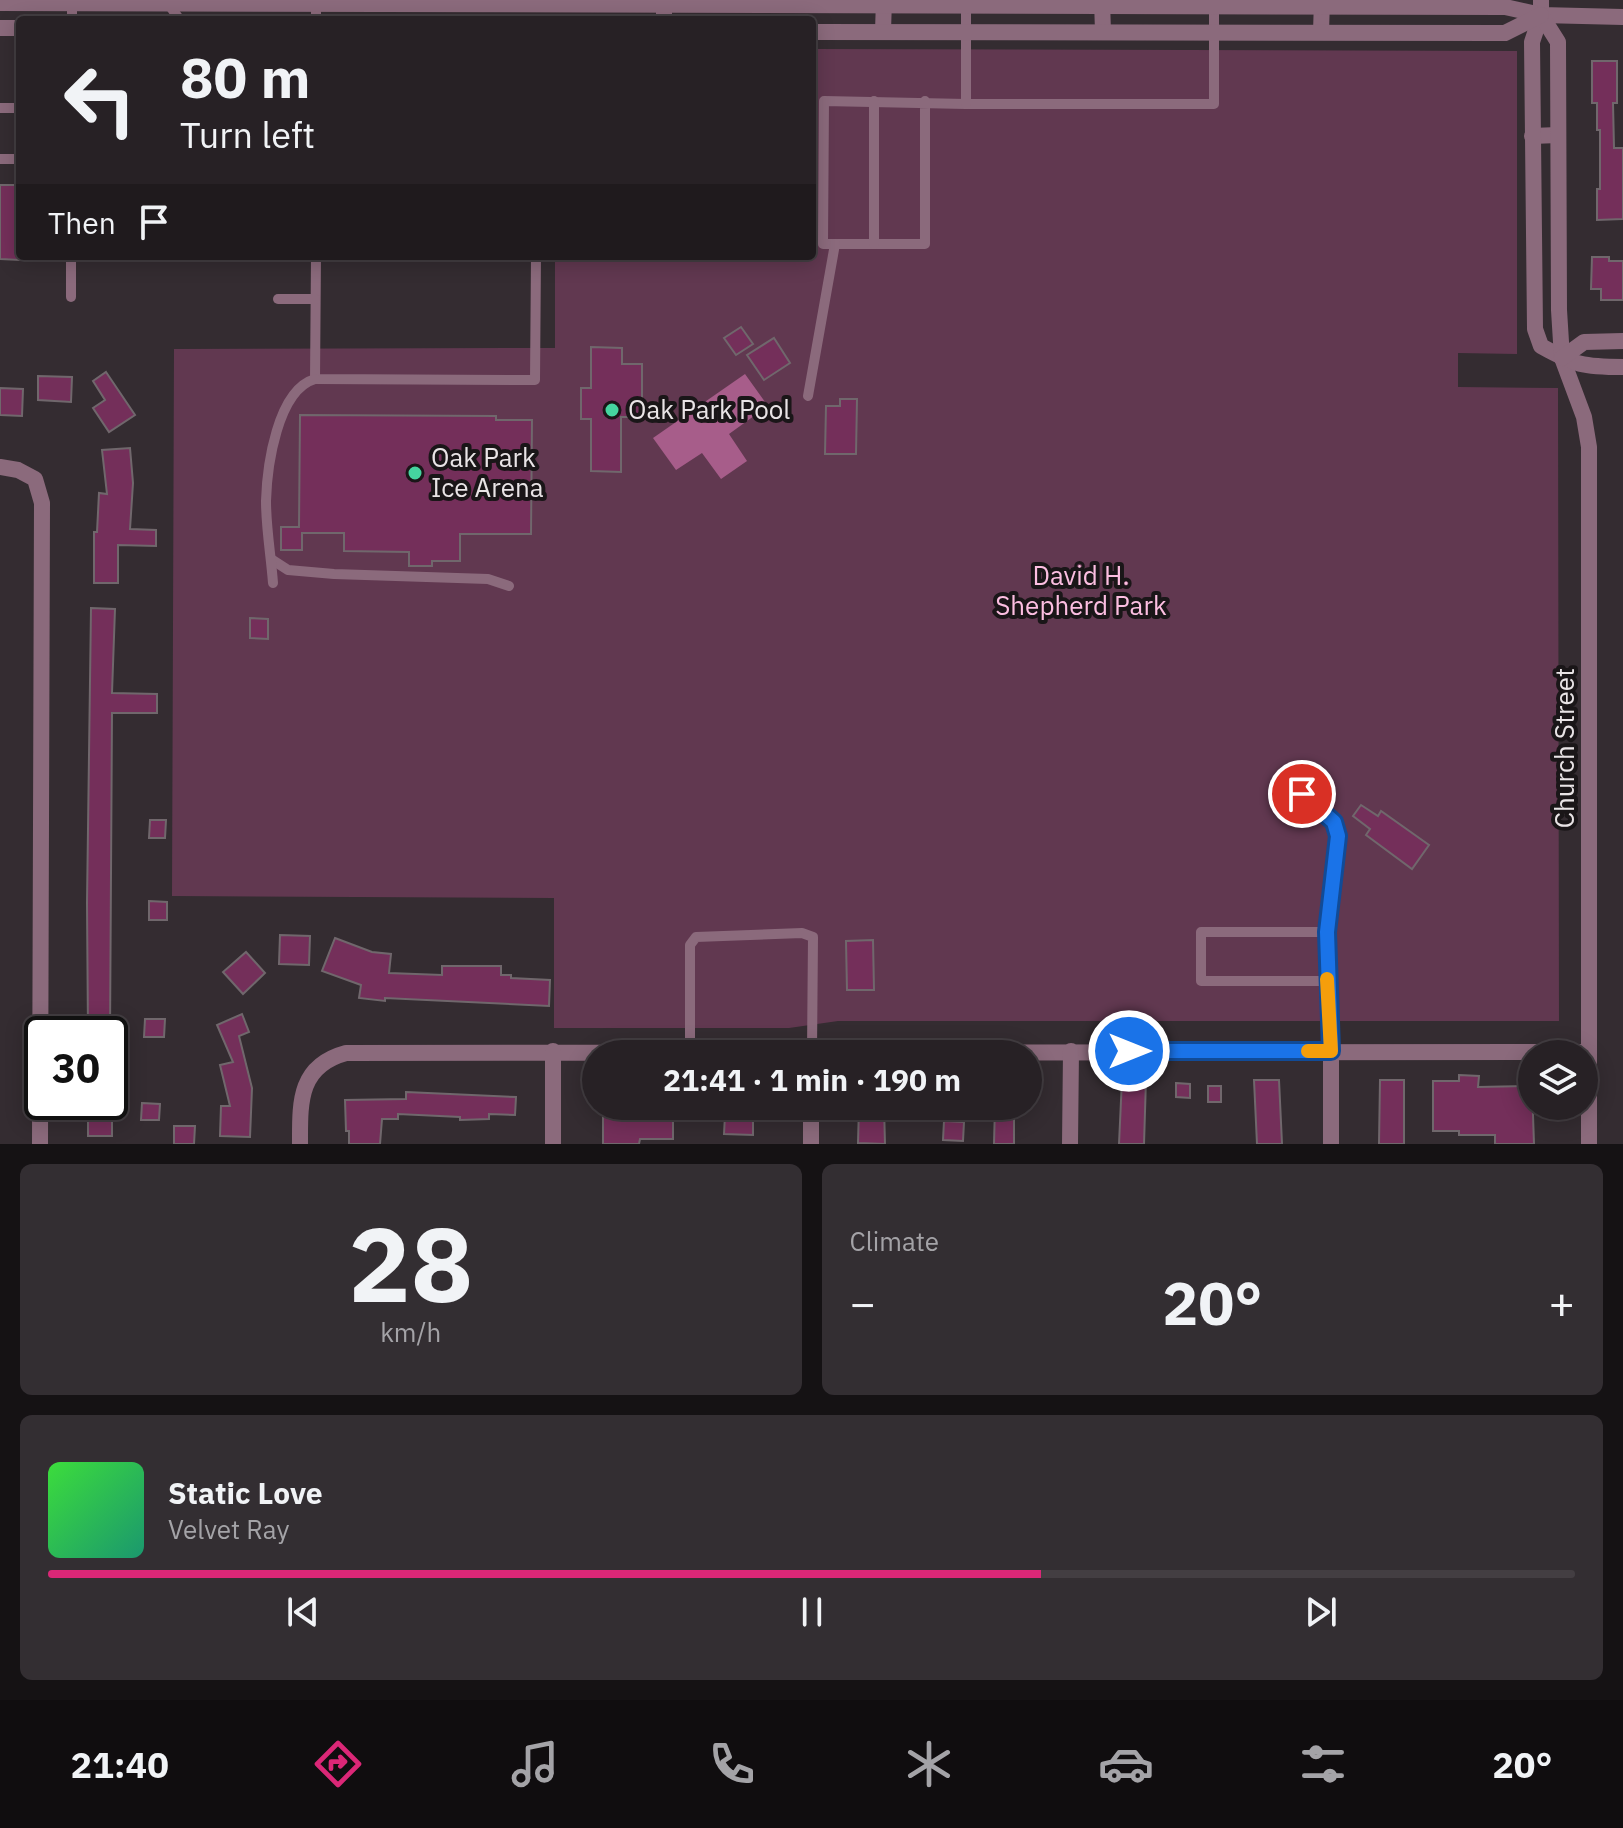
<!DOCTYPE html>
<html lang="en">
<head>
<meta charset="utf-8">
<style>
  :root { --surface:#272125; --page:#332e32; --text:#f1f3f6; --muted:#a4a3a7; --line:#433e42; --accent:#db2777 }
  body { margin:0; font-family:"IBM Plex Sans",sans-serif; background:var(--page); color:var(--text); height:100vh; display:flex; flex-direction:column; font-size:30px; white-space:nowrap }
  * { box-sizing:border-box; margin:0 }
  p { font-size:26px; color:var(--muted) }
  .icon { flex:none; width:44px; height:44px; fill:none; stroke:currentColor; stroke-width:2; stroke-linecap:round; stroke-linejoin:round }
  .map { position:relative; height:1144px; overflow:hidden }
  .drawer { display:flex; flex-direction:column; gap:20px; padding:20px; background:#151214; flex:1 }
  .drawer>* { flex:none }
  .top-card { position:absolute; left:16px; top:16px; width:800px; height:244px; border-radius:8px; box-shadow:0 4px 20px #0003,0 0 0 2px var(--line); background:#272125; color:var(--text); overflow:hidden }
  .controls { position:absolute; left:1518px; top:1040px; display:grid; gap:16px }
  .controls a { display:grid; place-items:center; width:80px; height:80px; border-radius:50%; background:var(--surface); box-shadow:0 4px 20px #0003,0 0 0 2px var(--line); font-size:40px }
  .speed { position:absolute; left:24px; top:1016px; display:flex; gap:16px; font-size:40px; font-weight:700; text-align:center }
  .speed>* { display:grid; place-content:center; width:104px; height:104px; border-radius:50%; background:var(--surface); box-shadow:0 4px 20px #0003,0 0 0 2px var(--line); line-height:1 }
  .speed .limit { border:4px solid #111; border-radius:12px; background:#fff; color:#111 }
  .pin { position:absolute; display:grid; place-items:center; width:68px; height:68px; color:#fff; margin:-34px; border:4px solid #fff; border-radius:50%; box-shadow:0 2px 8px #0007 }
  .me { position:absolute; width:88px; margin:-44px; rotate:90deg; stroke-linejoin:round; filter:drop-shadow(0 0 6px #0008) }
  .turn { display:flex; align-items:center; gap:28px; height:168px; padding:0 32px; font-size:36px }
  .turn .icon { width:104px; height:104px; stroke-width:2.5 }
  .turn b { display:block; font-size:56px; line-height:68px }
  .then { display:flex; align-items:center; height:76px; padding:0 32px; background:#0003; gap:16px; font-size:30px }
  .big { font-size:60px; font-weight:700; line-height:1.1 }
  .drawer .card { flex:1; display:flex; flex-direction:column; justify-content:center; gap:12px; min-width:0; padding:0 28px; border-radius:12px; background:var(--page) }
  .drawer .dial { align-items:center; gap:0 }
  .dial b { font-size:104px; line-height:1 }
  .song { display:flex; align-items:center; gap:24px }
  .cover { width:96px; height:96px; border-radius:12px; background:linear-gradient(135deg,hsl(120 70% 55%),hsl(160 70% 35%)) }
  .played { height:8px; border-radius:4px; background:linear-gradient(90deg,var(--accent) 65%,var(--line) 65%) }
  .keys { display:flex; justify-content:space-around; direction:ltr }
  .heat { display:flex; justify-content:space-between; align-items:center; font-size:44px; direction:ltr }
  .drawer .tiles { flex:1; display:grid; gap:20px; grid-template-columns:1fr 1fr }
  .card:last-child { grid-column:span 2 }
  .trip { position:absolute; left:582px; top:1040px; width:460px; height:80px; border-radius:40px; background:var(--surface); box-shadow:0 4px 20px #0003,0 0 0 2px var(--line); font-weight:700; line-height:80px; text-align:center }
  .dock { display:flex; height:128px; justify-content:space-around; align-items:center; background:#100d0f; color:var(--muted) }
  .dock .icon { width:56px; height:56px }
  .dock .active { color:var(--accent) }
  .dock b { font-size:36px; color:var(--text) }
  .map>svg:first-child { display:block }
  .green { fill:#613850 }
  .water { fill:#a75d8a }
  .building { fill:#742f5a; stroke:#70676c; stroke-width:2 }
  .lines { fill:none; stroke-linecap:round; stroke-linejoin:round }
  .service { stroke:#8b6a7c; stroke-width:10 }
  .minor { stroke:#8b6a7c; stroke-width:16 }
  .tertiary { stroke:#8b6a7c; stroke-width:16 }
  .route-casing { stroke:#114b97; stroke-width:20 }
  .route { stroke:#1a73e8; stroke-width:14 }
  .slow { stroke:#f59e0b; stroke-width:14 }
  .poi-dot { fill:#45d49f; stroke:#1a1618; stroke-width:3 }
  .labels { text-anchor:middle; stroke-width:8; stroke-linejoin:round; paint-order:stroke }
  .poi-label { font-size:26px; fill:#e9e4e6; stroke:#1a1618; text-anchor:start }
  .park-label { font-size:26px; fill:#fcbee1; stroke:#1a1618 }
  .street-label { font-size:26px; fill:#e9e4e6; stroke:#1a1618 }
</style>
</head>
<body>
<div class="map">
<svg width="1623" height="1144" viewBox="0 0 1623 1144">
  <rect width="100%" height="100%" fill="#342c31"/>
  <polygon class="green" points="812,49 1517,51 1517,354 1458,353 1458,387 1558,388 1559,1021 838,1021 789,1028 554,1028 554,898 172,896 174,349 555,348 555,256 812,256"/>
  <polygon class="water" points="745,374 768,406 729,434 747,461 721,479 702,453 676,470 653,438"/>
  <g class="building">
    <polygon points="1592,61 1617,61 1617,103 1613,103 1614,148 1623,148 1623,219 1597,220 1597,189 1600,189 1600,130 1597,130 1597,103 1592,103"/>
    <polygon points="0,185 20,185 20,260 0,259"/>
    <polygon points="1592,257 1609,257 1609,261 1623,261 1623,300 1601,300 1601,289 1591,289"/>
    <polygon points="741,327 753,344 736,355 724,338"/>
    <polygon points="774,338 790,363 764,380 747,355"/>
    <polygon points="591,347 622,348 622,364 642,364 642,417 621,417 621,472 591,471 591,419 581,419 581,388 591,388"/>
    <polygon points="106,372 135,415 109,432 93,408 105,400 93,381"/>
    <polygon points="38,376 72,377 71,402 38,400"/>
    <polygon points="0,388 23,389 22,416 0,415"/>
    <polygon points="840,399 857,399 856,454 825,454 826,406 840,406"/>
    <polygon points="300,415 496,416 496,420 532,420 531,534 460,534 460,561 432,561 432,566 409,566 409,552 344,551 344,533 302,533 302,550 281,550 281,527 299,527"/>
    <polygon points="130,448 133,483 130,529 156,530 156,546 118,545 118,583 94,583 94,532 97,532 99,493 107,494 102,450"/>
    <polygon points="91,608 115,609 112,693 157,694 157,713 112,713 110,1034 88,1034 87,903"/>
    <polygon points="250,618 268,619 268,639 250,638"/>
    <polygon points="1361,805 1378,816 1381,811 1429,845 1412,869 1366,835 1370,829 1353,816"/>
    <polygon points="150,820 166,820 165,838 149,838"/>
    <polygon points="149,901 167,902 167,920 149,920"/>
    <polygon points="280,935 310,936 309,965 279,964"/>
    <polygon points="335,938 372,952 391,954 389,973 442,975 442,966 501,966 501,975 511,975 511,978 550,980 549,1006 385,998 385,1001 359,998 361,985 322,971"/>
    <polygon points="873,940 874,990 847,990 846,941"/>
    <polygon points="246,952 265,973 243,994 223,972"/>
    <polygon points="242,1014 249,1032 239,1036 252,1088 250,1137 220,1136 221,1106 230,1106 220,1065 233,1062 217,1025"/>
    <polygon points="145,1019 165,1019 164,1037 144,1037"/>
    <polygon points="1459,1075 1479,1076 1478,1087 1532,1086 1534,1144 1495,1144 1495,1135 1459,1135 1459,1131 1433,1131 1433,1081 1459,1081"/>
    <polygon points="1122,1079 1146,1079 1144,1144 1119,1144"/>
    <polygon points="1254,1080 1279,1080 1282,1144 1257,1144"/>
    <polygon points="1380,1080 1404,1080 1404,1144 1379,1144"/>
    <polygon points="1176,1083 1190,1084 1190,1098 1176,1097"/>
    <rect x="1208" y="1086" width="13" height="16"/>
    <polygon points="406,1092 516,1097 515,1115 489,1114 489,1119 460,1120 460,1117 398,1114 398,1119 382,1119 380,1144 349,1144 349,1131 346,1131 345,1100 406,1099"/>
    <polygon points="142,1103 160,1104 159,1120 141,1120"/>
    <rect x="88" y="1106" width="24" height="30"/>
    <polygon points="608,1106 678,1106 679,1120 673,1120 673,1139 640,1139 639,1144 603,1144 603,1108"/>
    <polygon points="859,1106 884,1106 885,1144 858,1143"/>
    <polygon points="995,1106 1014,1106 1014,1144 994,1144"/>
    <polygon points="725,1115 753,1117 753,1135 724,1134"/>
    <polygon points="944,1121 964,1122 963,1141 943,1140"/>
    <polygon points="174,1126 195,1126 194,1144 174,1144"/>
  </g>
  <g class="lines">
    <g class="service">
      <polyline points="316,0 316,20"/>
      <polyline points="167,2 180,20"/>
      <polyline points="72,20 72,3"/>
      <polyline points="925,101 925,244 823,244 824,101 966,104 1214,104 1214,7"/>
      <polyline points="966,104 966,5"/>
      <polyline points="0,108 20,108"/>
      <polyline points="0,159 20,159"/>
      <polyline points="874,244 874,101"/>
      <polyline points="316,256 315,379 535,380 536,256"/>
      <polyline points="71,297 71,256"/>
      <polyline points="278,299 315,299"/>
      <polyline points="808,396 835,244"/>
      <polyline points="271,559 288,570 334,574 488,579 509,586"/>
      <path d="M273,583C271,556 266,528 266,501C267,467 277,390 315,379"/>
      <polyline points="1302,794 1334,822 1338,836 1327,932"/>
      <polyline points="1327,981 1327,932 1201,932 1201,981 1327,981 1331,1051"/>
      <polyline points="690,1052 690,945 696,937 802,933 813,937 812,1052"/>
    </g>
    <g class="minor">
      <polyline points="664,0 664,20"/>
      <polyline points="1102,0 1103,32"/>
      <polyline points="1541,0 1541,15 1623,17"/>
      <polyline points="883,31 884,0"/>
      <polyline points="1321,32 1322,0"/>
      <polyline points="1532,136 1558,135"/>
      <polyline points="1562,358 1584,417 1589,447 1589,1144"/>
      <polyline points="0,467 18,470 35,479 42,503 40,1144"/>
      <path d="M300,1144C300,1103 298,1066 346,1053L1589,1052"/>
      <polyline points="553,1144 553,1051"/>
      <polyline points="811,1144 811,1106"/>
      <polyline points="1070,1144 1071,1051"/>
      <polyline points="1331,1144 1331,1051"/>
    </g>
    <g class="tertiary">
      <polyline points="0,3 1505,7 1541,15"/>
      <path d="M1541,15L1532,42L1535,329L1541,346C1575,365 1583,367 1623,367"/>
      <polyline points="1541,15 1558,42 1559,310 1562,358"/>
      <polyline points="0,28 20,28"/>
      <polyline points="812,32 1505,33 1541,15"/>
      <polyline points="1562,358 1584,342 1623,341"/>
    </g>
  </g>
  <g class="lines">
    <g class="route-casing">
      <polyline id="route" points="1129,1051 1331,1051 1327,932 1338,836 1334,822 1302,794"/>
    </g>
    <use href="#route" class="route"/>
    <polyline class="slow" points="1308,1051 1331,1051 1327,979"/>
  </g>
  <g class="poi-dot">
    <circle cx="612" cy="410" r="8"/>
    <circle cx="415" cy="473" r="8"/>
  </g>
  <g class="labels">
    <g class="poi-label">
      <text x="628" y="419">Oak Park Pool</text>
      <text x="431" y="467">Oak Park<tspan x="431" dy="30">Ice Arena</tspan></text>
    </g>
    <g class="park-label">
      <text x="1081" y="585">David H.<tspan x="1081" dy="30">Shepherd Park</tspan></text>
    </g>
    <g class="street-label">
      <text transform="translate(1565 748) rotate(-90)" y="9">Church Street</text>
    </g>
  </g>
</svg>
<div class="controls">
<a><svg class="icon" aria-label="layers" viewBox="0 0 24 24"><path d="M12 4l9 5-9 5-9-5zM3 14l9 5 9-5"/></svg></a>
</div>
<div class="speed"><div class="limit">30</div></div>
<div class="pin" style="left:1302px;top:794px;background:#d93025"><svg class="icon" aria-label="arrive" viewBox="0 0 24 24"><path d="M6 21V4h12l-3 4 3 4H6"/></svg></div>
<svg class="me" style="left:1129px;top:1051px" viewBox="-20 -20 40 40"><circle r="17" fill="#1a73e8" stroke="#fff" stroke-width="3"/><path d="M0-11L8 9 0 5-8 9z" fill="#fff"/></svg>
<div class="trip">21:41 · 1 min · 190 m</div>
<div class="top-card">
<div class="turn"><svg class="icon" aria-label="left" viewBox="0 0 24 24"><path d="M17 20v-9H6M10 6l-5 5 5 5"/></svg><div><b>80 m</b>Turn left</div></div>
<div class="then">Then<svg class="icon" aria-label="arrive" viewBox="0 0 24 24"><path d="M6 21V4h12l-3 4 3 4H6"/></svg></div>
</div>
</div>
<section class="drawer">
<div class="tiles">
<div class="card dial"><b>28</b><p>km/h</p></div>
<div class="card"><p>Climate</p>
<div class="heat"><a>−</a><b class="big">20°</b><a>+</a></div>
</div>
<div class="card">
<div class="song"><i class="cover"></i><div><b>Static Love</b><p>Velvet Ray</p></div></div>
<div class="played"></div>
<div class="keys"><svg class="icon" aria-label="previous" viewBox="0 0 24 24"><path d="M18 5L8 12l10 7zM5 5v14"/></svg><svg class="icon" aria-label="pause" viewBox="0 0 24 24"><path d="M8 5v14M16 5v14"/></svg><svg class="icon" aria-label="next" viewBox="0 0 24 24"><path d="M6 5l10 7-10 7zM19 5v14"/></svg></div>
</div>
</div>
</section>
<nav class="dock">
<b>21:40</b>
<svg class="icon active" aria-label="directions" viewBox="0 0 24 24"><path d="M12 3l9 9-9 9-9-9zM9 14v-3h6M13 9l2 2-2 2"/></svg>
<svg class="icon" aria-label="music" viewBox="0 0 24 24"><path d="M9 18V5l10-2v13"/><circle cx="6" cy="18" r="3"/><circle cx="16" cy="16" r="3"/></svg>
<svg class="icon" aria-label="phone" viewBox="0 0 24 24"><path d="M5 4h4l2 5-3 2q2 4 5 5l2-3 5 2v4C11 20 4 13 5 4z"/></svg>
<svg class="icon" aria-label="climate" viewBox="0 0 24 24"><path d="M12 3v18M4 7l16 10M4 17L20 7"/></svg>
<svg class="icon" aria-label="car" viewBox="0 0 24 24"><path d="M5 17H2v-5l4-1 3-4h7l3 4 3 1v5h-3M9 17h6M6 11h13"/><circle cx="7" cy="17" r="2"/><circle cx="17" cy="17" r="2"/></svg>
<svg class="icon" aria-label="filters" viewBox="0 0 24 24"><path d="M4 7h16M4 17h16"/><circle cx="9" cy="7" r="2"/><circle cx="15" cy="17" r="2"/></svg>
<b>20°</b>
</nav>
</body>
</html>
